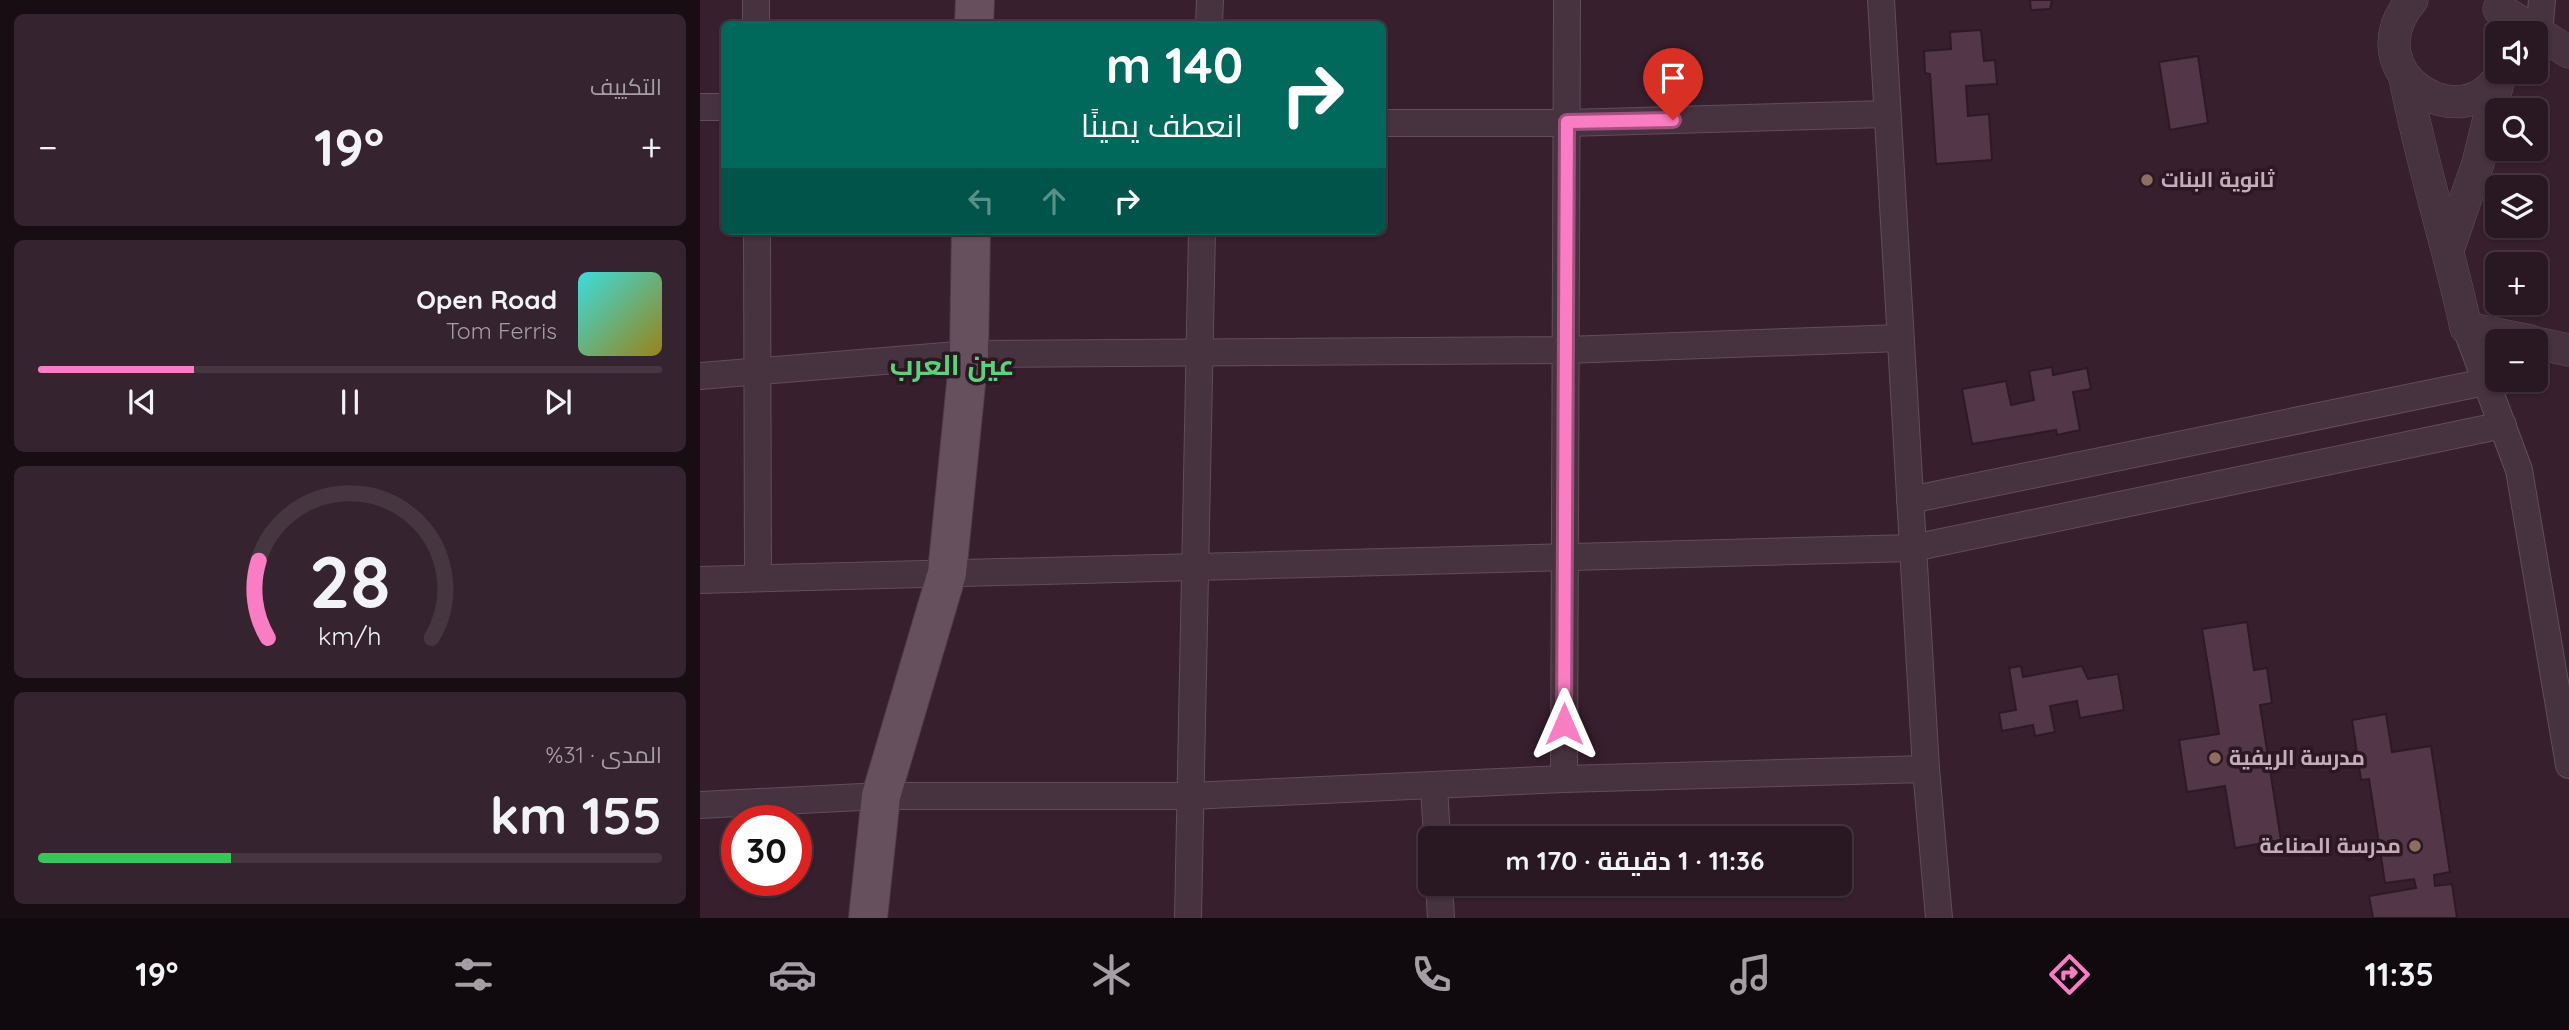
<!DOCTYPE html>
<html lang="ar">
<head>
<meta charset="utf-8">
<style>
  :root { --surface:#291722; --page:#35242f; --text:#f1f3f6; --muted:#a59fa5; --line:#453640; --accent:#fa7cc2 }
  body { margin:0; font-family:Quicksand,Cairo,sans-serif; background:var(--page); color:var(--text); direction:rtl; height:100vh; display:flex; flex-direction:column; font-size:26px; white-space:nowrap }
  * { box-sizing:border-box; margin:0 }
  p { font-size:23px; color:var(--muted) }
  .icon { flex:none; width:38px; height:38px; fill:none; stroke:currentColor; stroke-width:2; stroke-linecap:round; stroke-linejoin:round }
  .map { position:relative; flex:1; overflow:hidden; direction:ltr }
  .side { display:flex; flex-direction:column; gap:14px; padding:14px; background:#170d13; width:700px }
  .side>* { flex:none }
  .banner { position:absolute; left:21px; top:21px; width:665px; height:214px; border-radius:10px; box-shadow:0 2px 5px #0004,0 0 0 2px var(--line); direction:rtl; background:#00695c; color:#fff; overflow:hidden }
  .tools { position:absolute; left:1785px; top:21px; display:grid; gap:14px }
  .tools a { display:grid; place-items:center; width:63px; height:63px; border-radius:10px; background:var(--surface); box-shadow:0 2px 5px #0004,0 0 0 2px var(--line); font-size:35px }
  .speed { position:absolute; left:21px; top:805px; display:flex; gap:14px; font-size:35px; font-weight:700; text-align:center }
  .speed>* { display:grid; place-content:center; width:91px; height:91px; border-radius:50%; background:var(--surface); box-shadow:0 2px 5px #0004,0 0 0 2px var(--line); line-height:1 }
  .speed .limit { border:10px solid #d22; background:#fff; color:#111 }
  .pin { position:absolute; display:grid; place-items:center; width:60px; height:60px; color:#fff; margin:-72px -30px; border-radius:50% 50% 50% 0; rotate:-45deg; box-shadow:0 0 7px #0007 }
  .pin .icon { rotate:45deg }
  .me { position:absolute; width:77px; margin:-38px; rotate:0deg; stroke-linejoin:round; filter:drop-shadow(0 0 5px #0008) }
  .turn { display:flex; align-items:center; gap:24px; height:147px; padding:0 28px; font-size:32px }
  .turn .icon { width:91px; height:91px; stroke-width:2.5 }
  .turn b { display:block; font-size:49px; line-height:60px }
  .lanes { display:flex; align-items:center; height:66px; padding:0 28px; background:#0003; justify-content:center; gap:35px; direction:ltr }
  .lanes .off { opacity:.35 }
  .big { font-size:52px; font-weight:700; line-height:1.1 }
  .side .card { flex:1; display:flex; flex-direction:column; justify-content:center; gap:10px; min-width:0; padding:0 24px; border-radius:10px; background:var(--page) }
  .side .dial { align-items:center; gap:0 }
  .dial svg { height:182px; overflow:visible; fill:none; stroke:var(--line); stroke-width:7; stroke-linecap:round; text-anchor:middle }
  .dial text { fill:var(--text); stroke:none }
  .song { display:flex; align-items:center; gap:21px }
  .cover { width:84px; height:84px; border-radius:10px; background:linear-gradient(135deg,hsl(180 70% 55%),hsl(50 70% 35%)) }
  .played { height:7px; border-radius:4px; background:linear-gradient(90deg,var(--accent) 25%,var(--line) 25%) }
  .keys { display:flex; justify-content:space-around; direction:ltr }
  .heat { display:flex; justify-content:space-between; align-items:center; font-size:38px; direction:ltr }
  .charge { height:10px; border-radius:5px; background:linear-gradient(90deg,#34c759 31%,var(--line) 0) }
  .trip { position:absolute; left:718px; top:826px; width:434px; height:70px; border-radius:10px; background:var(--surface); box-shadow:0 2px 5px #0004,0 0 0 2px var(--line); font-weight:700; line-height:70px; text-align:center; direction:rtl }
  .tabs { display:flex; height:112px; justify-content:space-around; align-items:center; background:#10090e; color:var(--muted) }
  .tabs .icon { width:49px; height:49px }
  .tabs .current { color:var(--accent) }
  .tabs b { font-size:32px; color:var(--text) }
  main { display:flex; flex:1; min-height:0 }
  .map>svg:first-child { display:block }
  .building { fill:#533647; stroke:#2d1a25; stroke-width:2 }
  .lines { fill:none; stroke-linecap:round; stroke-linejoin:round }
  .minor-casing { stroke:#624d59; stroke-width:28 }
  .tertiary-casing { stroke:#624d59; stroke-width:33 }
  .primary-casing { stroke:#513c47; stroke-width:40 }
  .minor { stroke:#47323f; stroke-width:26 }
  .tertiary { stroke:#47323f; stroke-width:32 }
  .primary { stroke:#67505e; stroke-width:38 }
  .route-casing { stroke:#a2517e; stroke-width:18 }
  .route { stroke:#fa7cc2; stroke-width:12 }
  .education-dot { fill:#8d6e63; stroke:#2b1823; stroke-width:2.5 }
  .labels { text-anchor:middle; stroke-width:7; stroke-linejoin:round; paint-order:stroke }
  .poi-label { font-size:21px; font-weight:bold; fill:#c4acba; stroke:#2b1823; text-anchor:start }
  .district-label { font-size:28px; font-weight:bold; fill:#57d578; stroke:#2b1823 }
</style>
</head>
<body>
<main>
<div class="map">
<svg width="1869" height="918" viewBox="0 0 1869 918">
  <rect width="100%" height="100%" fill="#371f2d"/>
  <g class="building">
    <polygon points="1330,0 1352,0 1350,9 1331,10"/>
    <polygon points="1281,30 1284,61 1295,60 1297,84 1266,86 1268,116 1289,114 1292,160 1236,164 1230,74 1225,73 1224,51 1251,49 1250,32"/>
    <polygon points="1498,56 1508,123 1470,130 1459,62"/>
    <polygon points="1352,367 1353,375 1387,368 1391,389 1373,392 1380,430 1357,435 1356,430 1272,444 1262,389 1306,381 1311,405 1334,400 1329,371"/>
    <polygon points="1547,622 1554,670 1567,668 1572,703 1560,705 1581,840 1535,848 1525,786 1487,792 1479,740 1519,734 1502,629"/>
    <polygon points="1321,666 1323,677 1382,666 1388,679 1418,674 1424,710 1380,718 1377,701 1350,706 1355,732 1335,736 1333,725 1302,731 1299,713 1316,710 1309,668"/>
    <polygon points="1686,714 1692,752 1731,746 1750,872 1734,875 1735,886 1752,884 1757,918 1673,918 1669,896 1716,888 1714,879 1685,883 1669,779 1661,780 1652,720"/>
  </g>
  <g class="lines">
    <g class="minor-casing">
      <g id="minor">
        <polyline points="56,0 56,24"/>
        <polyline points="1181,0 1226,769 1239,918"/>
        <polyline points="509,24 510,0"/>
        <polyline points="1839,33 1842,0"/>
        <polyline points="0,107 24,107"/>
        <polyline points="682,123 867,123 1187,114"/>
        <polyline points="57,231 58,578"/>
        <polyline points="1766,328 1819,470 1869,765"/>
        <polyline points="0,376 269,354 866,350 1200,338"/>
        <polyline points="1210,500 1785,382"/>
        <polyline points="0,580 1213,548 1803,425"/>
        <polyline points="864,779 867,0"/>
        <polyline points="734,787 737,838"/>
        <polyline points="0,805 181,796 490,796 864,779 1226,769"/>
        <polyline points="739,884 741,918"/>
        <polyline points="488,918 502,231"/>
      </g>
    </g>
    <g class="tertiary-casing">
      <g id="tertiary">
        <path d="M1712,0C1650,74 1766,143 1802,72"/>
        <polyline points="1799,9 1869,52"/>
        <path d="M1705,78C1721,163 1748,244 1766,328L1830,341"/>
        <polyline points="1749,247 1778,163 1799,78"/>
        <polyline points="1836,343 1869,350"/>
      </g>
    </g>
    <g class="primary-casing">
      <g id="primary">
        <polyline points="274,24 275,0"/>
        <polyline points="168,918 181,796 247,573 269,354 271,231"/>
      </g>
    </g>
    <use href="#minor" class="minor"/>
    <use href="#tertiary" class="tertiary"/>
    <use href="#primary" class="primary"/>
  </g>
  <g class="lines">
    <g class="route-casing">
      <polyline id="route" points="864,724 867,122 973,120"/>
    </g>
    <use href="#route" class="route"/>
  </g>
  <g class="education-dot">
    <circle cx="1447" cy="180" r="7"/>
    <circle cx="1515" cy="758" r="7"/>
    <circle cx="1715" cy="846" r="7"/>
  </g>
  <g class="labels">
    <g class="poi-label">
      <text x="1461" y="187">ثانوية البنات</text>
      <text x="1529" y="765">مدرسة الريفية</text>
      <text x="1701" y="853" text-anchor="end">مدرسة الصناعة</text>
    </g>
    <g class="district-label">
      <text x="252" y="375">عين العرب</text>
    </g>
  </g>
</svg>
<div class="tools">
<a><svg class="icon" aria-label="sound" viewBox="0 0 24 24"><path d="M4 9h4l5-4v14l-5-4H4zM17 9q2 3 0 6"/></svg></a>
<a><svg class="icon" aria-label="search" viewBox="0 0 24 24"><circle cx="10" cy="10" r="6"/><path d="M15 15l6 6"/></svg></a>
<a><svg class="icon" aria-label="layers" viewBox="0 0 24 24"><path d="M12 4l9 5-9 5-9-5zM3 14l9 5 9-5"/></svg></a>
<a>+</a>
<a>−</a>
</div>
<div class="speed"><div class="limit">30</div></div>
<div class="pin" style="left:973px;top:120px;background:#d93025"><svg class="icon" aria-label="arrive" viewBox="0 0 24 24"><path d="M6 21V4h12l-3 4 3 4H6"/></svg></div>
<svg class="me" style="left:864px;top:724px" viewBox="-20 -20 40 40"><path d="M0-17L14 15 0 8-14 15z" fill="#fa7cc2" stroke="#fff" stroke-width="4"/></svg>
<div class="trip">11:36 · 1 دقيقة · 170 m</div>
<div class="banner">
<div class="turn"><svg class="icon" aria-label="right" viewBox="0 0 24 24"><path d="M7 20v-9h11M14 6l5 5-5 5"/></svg><div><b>140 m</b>انعطف يمينًا</div></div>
<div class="lanes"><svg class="icon off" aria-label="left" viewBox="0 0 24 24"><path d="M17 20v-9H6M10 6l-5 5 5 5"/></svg><svg class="icon off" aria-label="ahead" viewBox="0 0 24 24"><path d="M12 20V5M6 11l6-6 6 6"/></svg><svg class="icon" aria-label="right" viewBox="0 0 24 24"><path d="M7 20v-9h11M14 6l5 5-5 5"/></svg></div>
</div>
</div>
<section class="side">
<div class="card"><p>التكييف</p>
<div class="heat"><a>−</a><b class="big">19°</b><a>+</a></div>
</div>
<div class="card">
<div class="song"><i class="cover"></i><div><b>Open Road</b><p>Tom Ferris</p></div></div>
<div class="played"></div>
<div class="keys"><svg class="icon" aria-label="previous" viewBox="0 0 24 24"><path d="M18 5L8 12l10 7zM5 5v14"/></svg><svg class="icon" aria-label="pause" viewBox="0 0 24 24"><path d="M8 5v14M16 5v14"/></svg><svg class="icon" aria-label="next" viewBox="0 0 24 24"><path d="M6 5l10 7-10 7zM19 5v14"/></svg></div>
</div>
<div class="card dial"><svg viewBox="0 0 100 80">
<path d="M14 69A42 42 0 1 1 86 69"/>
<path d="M14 69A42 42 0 0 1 10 35" stroke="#fa7cc2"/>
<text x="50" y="56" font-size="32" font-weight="700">28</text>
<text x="50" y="72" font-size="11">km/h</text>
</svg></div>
<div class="card"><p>المدى · 31%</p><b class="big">155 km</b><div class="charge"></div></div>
</section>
</main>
<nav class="tabs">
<b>11:35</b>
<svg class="icon current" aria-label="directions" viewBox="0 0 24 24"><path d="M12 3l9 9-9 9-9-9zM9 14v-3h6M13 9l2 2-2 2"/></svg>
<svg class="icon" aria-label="music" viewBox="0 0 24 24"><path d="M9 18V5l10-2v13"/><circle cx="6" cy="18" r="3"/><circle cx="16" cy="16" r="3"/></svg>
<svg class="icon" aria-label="phone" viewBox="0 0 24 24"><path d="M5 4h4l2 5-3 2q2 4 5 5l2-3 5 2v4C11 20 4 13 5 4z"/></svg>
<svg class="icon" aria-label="climate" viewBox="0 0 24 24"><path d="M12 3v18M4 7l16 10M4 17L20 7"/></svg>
<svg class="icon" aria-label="car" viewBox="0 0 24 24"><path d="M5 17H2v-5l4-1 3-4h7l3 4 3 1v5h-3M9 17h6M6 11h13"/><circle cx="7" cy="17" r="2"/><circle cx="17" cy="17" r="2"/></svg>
<svg class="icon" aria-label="filters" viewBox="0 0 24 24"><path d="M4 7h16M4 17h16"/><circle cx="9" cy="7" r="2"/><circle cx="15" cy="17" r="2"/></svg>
<b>19°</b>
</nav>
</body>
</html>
